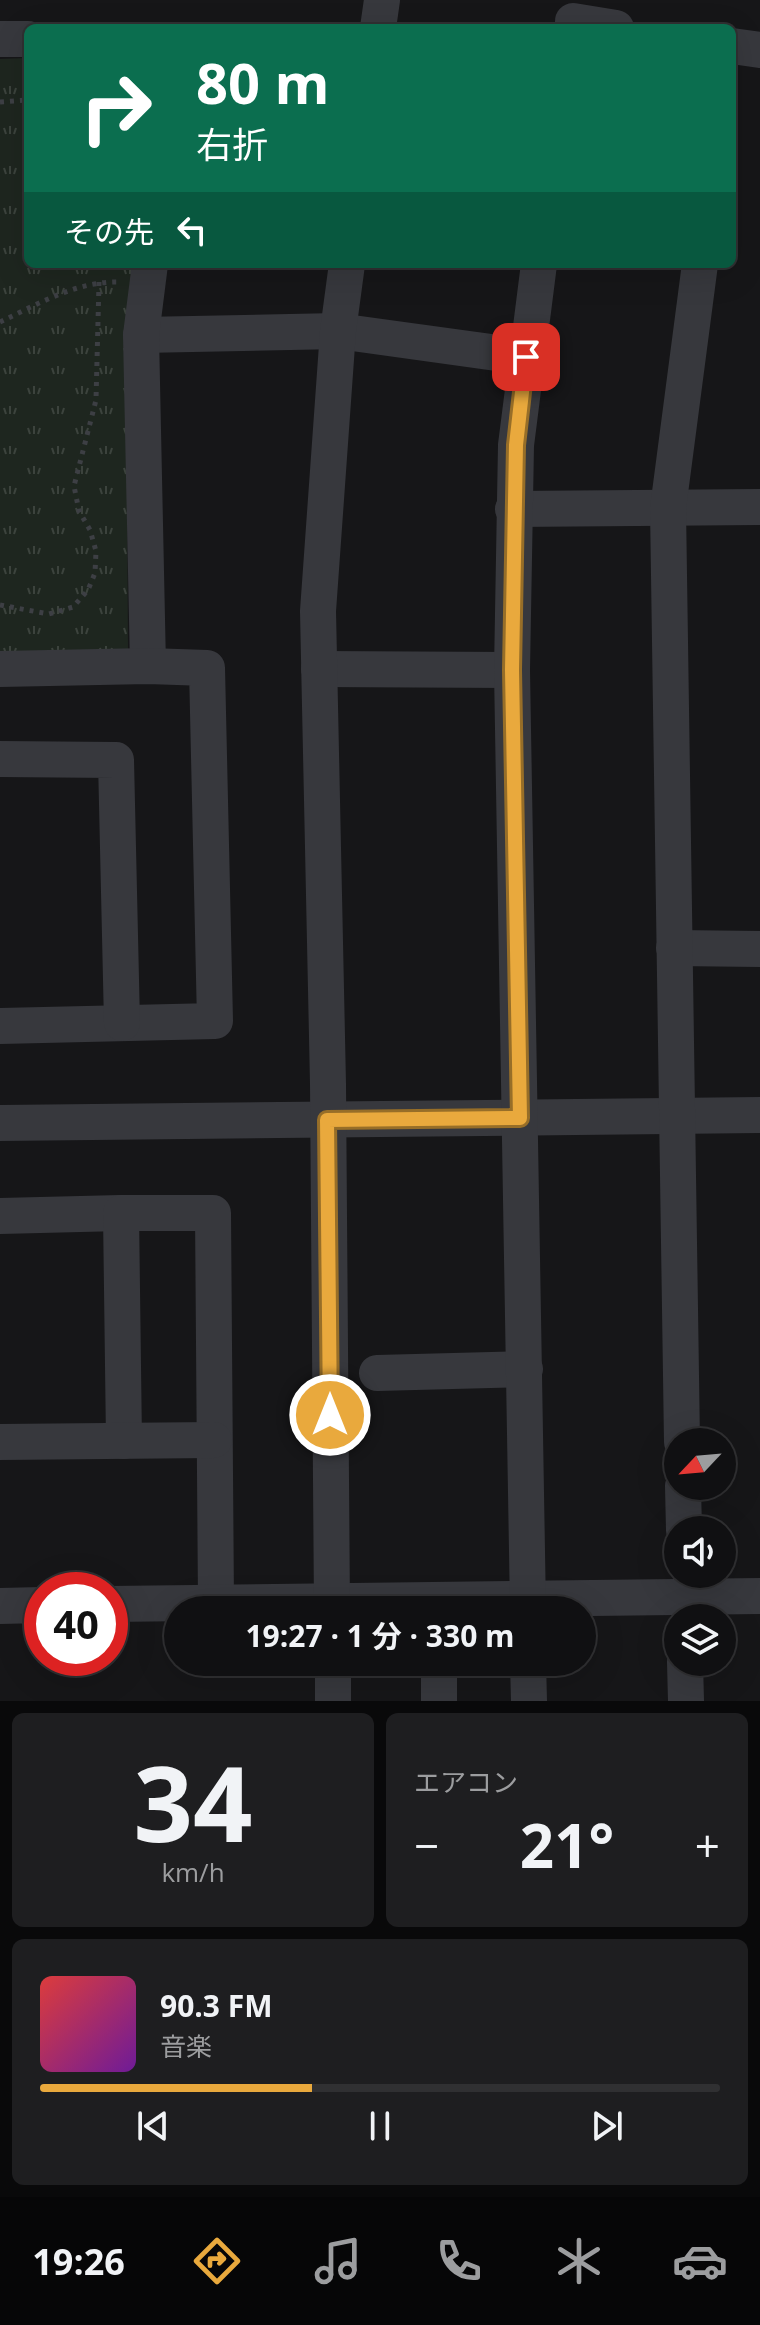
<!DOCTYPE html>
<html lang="ja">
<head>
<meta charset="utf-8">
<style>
  :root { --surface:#101012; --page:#1e1e20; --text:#f1f3f6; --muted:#9c9d9f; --line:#303032; --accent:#e9a93d }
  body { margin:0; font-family:"Open Sans","Noto Sans JP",sans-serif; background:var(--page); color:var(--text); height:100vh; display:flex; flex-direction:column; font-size:30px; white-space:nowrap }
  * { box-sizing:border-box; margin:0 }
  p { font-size:26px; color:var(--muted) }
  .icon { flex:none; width:44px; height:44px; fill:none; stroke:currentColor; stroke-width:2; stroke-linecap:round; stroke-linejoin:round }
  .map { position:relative; height:1701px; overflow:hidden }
  .drawer { display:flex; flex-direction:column; gap:12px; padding:12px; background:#09090a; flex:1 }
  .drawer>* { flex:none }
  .banner { position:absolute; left:24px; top:24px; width:712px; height:244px; border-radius:12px; box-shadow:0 8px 32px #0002,0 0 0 2px var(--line); background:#0b6e4f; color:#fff; overflow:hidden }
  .needle { width:52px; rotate:244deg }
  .buttons { position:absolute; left:664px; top:1428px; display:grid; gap:16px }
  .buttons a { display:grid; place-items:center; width:72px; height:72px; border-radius:50%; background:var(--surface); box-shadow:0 8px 32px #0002,0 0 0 2px var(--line); font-size:40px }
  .speed { position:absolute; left:24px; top:1572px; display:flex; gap:16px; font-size:40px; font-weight:700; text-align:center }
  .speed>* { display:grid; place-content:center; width:104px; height:104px; border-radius:50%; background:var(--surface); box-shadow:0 8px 32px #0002,0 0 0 2px var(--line); line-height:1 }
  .speed .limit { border:12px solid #d22; background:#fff; color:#111 }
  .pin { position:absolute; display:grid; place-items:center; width:68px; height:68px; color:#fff; margin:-34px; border-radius:16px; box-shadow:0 4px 12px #0006 }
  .me { position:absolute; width:88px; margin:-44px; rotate:0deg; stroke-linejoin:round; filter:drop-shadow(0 0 6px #0008) }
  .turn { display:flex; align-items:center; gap:28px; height:168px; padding:0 40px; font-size:36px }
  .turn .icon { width:104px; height:104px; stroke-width:2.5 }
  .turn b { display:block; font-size:56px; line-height:68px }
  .then { display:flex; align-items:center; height:76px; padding:0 40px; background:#0003; gap:16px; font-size:30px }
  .big { font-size:60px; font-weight:700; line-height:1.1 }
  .drawer .tile { flex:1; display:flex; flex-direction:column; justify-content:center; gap:12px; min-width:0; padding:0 28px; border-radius:12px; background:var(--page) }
  .drawer .dial { align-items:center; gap:0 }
  .dial b { font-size:104px; line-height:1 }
  .song { display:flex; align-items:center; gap:24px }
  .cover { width:96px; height:96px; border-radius:12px; background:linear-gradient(135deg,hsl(0 70% 55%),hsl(280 70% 35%)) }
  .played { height:8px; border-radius:4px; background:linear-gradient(90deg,var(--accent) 40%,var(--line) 40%) }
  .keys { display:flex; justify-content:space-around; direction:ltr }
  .heat { display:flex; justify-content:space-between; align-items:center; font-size:44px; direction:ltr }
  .drawer .tiles { flex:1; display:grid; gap:12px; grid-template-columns:1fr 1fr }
  .tile:last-child { grid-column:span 2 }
  .trip { position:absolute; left:164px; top:1596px; width:432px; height:80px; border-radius:40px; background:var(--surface); box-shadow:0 8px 32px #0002,0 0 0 2px var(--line); font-weight:700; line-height:80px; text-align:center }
  .menu { display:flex; height:128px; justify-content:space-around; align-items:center; background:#060607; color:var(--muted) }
  .menu .icon { width:56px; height:56px }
  .menu .active { color:var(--accent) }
  .menu b { font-size:36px; color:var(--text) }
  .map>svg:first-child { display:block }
  .park { fill:url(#park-tufts) }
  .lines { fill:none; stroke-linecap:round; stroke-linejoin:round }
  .path { stroke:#3d3f44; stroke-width:5; stroke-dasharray:4 6; stroke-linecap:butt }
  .minor { stroke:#37383d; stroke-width:36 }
  .route-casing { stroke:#976e28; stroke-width:20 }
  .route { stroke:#e9a93d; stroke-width:14 }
</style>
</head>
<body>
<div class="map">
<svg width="760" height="1701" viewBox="0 0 760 1701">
  <defs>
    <pattern id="park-tufts" width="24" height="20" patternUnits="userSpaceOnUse" patternTransform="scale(2)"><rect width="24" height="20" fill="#1e261f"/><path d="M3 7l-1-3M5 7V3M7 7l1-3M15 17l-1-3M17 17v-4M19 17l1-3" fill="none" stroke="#3c433d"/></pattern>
  </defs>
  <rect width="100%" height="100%" fill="#161618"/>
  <polygon class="park" points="28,58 28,264 133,264 126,319 128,654 0,653 0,59"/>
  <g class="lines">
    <g class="path">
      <polyline points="0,102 28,100"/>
      <path d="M0,322C38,304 77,281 119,282"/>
      <polyline points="0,605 49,614 73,607 88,590 95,573 96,551 90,530 79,511 74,486 96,400 99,282"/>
    </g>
    <g class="minor">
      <polyline points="573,21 616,28"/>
      <polyline points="378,28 382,0"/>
      <polyline points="0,39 28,39"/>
      <polyline points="732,46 760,50"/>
      <polyline points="141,335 338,331 526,357"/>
      <polyline points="513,509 760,507"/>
      <polyline points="148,666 141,335 150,264"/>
      <polyline points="0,669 148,666 207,668 215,1021 0,1026"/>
      <polyline points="319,669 512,670"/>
      <polyline points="0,759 116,760 122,1023"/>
      <polyline points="674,948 760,949"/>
      <polyline points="0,1123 760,1115"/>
      <polyline points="0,1216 121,1213"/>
      <polyline points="377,1373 525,1369"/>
      <polyline points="124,1441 121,1213 213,1213 216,1603"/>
      <polyline points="0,1442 214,1440"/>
      <polyline points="682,1442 668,508 700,264"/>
      <polyline points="683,1486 684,1530"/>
      <polyline points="110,1604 760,1596"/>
      <polyline points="0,1606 42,1605"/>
      <polyline points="332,1610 328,1084 318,611 338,331 347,264"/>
      <polyline points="528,1610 512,670 516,445 539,264"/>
      <polyline points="333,1662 333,1701"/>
      <polyline points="439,1662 439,1701"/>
      <polyline points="528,1662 529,1701"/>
      <polyline points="685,1662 686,1701"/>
    </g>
  </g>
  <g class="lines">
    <g class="route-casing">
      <polyline id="route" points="330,1415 327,1120 520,1118 512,670 516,445 526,357"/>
    </g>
    <use href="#route" class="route"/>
  </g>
</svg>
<div class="buttons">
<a><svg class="needle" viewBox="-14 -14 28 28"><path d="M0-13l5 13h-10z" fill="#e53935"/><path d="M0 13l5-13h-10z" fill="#9c9d9f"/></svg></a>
<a><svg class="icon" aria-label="sound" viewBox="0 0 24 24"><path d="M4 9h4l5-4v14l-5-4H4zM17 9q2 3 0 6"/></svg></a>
<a><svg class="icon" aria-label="layers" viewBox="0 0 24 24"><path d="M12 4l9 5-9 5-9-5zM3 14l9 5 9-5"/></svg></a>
</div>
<div class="speed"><div class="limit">40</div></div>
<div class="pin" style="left:526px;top:357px;background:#d93025"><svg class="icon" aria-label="arrive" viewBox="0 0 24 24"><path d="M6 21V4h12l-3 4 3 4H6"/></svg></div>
<svg class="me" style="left:330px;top:1415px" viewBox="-20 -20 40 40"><circle r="17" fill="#e9a93d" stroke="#fff" stroke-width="3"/><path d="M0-11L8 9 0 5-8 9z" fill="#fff"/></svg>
<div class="trip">19:27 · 1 分 · 330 m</div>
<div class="banner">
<div class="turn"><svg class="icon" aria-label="right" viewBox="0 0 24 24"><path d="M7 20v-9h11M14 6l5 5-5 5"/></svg><div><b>80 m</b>右折</div></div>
<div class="then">その先<svg class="icon" aria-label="left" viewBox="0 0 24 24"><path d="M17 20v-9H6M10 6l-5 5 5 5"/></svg></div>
</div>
</div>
<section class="drawer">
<div class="tiles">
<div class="tile dial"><b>34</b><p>km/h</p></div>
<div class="tile"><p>エアコン</p>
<div class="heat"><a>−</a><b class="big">21°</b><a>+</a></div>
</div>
<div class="tile">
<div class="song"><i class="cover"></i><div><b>90.3 FM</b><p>音楽</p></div></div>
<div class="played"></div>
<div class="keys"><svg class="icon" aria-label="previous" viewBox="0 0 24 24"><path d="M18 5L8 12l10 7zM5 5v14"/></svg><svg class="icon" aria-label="pause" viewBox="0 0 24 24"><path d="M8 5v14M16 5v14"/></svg><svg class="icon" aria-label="next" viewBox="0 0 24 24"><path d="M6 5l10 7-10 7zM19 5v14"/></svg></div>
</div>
</div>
</section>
<nav class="menu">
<b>19:26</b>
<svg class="icon active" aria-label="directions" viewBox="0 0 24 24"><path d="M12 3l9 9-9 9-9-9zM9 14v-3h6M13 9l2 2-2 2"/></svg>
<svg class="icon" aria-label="music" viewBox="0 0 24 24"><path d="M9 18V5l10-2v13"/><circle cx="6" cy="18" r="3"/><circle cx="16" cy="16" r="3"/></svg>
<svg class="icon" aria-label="phone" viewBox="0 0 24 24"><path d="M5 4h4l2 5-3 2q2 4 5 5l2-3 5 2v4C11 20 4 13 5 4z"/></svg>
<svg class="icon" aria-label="climate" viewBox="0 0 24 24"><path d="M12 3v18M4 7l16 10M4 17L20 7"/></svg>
<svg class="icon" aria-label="car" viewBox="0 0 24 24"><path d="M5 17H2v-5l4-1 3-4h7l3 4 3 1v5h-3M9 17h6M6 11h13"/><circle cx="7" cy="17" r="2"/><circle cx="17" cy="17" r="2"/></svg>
</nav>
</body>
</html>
